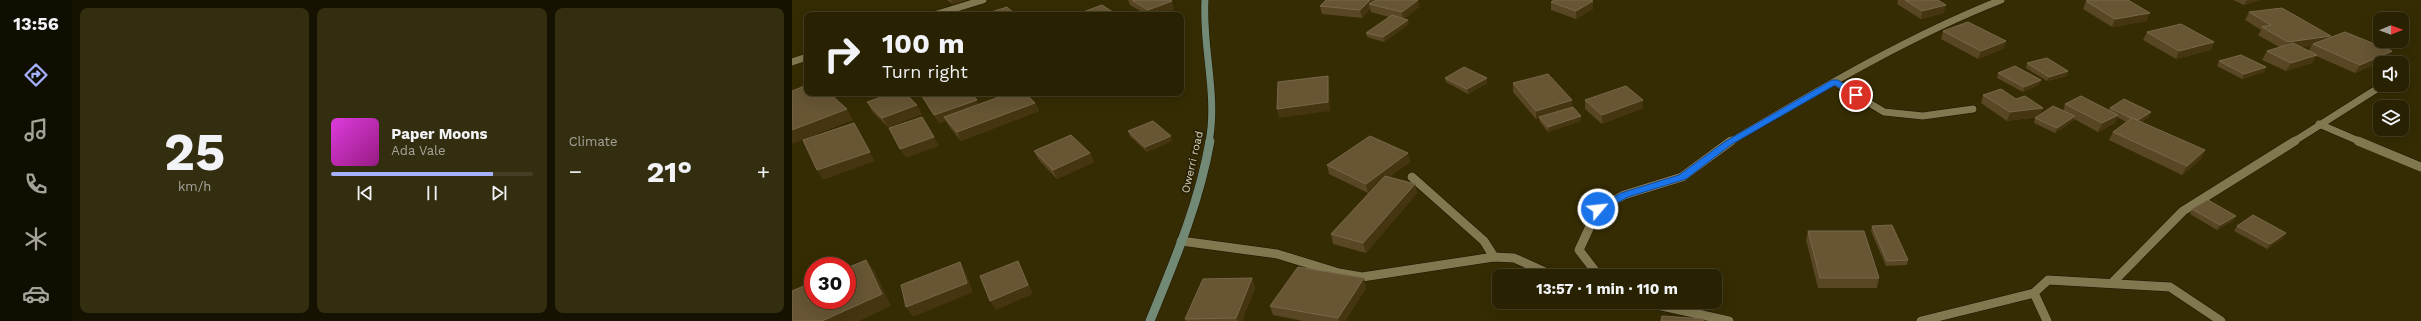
<!DOCTYPE html>
<html lang="en">
<head>
<meta charset="utf-8">
<style>
  :root { --surface:#282102; --page:#342e11; --text:#f1f3f6; --muted:#a5a399; --line:#443e24; --accent:#a5b1fc }
  body { margin:0; font-family:"Work Sans",sans-serif; background:var(--page); color:var(--text); height:100vh; display:flex; flex-direction:column; font-size:15px; white-space:nowrap }
  * { box-sizing:border-box; margin:0 }
  p { font-size:13px; color:var(--muted) }
  .icon { flex:none; width:22px; height:22px; fill:none; stroke:currentColor; stroke-width:2; stroke-linecap:round; stroke-linejoin:round }
  .map { position:relative; flex:1; overflow:hidden }
  .drawer { display:flex; flex-direction:column; gap:8px; padding:8px; background:#161201; width:720px }
  .drawer>* { flex:none }
  .banner { position:absolute; left:12px; top:12px; width:380px; height:84px; border-radius:8px; box-shadow:0 4px 16px #0002,0 0 0 1px var(--line); background:#282102; color:var(--text); overflow:hidden }
  .needle { width:26px; rotate:89deg }
  .tools { position:absolute; left:1581px; top:12px; display:grid; gap:8px }
  .tools a { display:grid; place-items:center; width:36px; height:36px; border-radius:8px; background:var(--surface); box-shadow:0 4px 16px #0002,0 0 0 1px var(--line); font-size:20px }
  .speed { position:absolute; left:12px; top:257px; display:flex; gap:8px; font-size:20px; font-weight:700; text-align:center }
  .speed>* { display:grid; place-content:center; width:52px; height:52px; border-radius:50%; background:var(--surface); box-shadow:0 4px 16px #0002,0 0 0 1px var(--line); line-height:1 }
  .speed .limit { border:6px solid #d22; background:#fff; color:#111 }
  .pin { position:absolute; display:grid; place-items:center; width:34px; height:34px; color:#fff; margin:-17px; border:2px solid #fff; border-radius:50%; box-shadow:0 1px 4px #0007 }
  .me { position:absolute; width:44px; margin:-22px; rotate:62deg; stroke-linejoin:round; filter:drop-shadow(0 0 3px #0008) }
  .turn { display:flex; align-items:center; gap:14px; height:84px; padding:0 12px; font-size:18px }
  .turn .icon { width:52px; height:52px; stroke-width:2.5 }
  .turn b { display:block; font-size:28px; line-height:34px }
  .big { font-size:30px; font-weight:700; line-height:1.1 }
  .drawer .card { flex:1; display:flex; flex-direction:column; justify-content:center; gap:6px; min-width:0; padding:0 14px; border-radius:8px; background:var(--page) }
  .drawer .dial { align-items:center; gap:0 }
  .dial b { font-size:52px; line-height:1 }
  .song { display:flex; align-items:center; gap:12px }
  .cover { width:48px; height:48px; border-radius:6px; background:linear-gradient(135deg,hsl(300 70% 55%),hsl(310 70% 35%)) }
  .played { height:4px; border-radius:2px; background:linear-gradient(90deg,var(--accent) 80%,var(--line) 80%) }
  .keys { display:flex; justify-content:space-around; direction:ltr }
  .heat { display:flex; justify-content:space-between; align-items:center; font-size:22px; direction:ltr }
  .drawer .tiles { flex:1; display:grid; gap:8px; grid-template-columns:repeat(3,1fr) }
  .trip { position:absolute; left:700px; top:269px; width:230px; height:40px; border-radius:8px; background:var(--surface); box-shadow:0 4px 16px #0002,0 0 0 1px var(--line); font-weight:700; line-height:40px; text-align:center }
  main { display:flex; flex:1; min-height:0 }
  .tabs { display:flex; flex-direction:column; width:72px; justify-content:space-around; align-items:center; background:#100d01; color:var(--muted) }
  .tabs .icon { width:28px; height:28px }
  .tabs .on { color:var(--accent) }
  .tabs b { font-size:18px; color:var(--text) }
  .map>svg:first-child { display:block }
  .lines { fill:none; stroke-linecap:round; stroke-linejoin:round }
  .lane-casing { stroke:#1b1500; stroke-width:10 }
  .street-far1-casing { stroke:#1b1500; stroke-width:8 }
  .street-casing { stroke:#1b1500; stroke-width:10 }
  .secondary-far1-casing { stroke:#1b1500; stroke-width:8 }
  .secondary-casing { stroke:#1b1500; stroke-width:10 }
  .lane { stroke:#827850; stroke-width:9 }
  .street-far1 { stroke:#827850; stroke-width:7 }
  .street { stroke:#827850; stroke-width:9 }
  .secondary-far1 { stroke:#728a75; stroke-width:7 }
  .secondary { stroke:#728a75; stroke-width:9 }
  .wall { fill:#594624; fill-rule:evenodd }
  .shaded-wall { fill:#453510 }
  .building { fill:#675534; stroke:#78684a }
  .route { fill:#1a73e8; stroke:#114b97 }
  .labels { text-anchor:middle; stroke-width:4; stroke-linejoin:round; paint-order:stroke }
  .street-label { font-size:11px; fill:#d7d2bd; stroke:#2a2305 }
</style>
</head>
<body>
<main>
<nav class="tabs">
<b>13:56</b>
<svg class="icon on" aria-label="directions" viewBox="0 0 24 24"><path d="M12 3l9 9-9 9-9-9zM9 14v-3h6M13 9l2 2-2 2"/></svg>
<svg class="icon" aria-label="music" viewBox="0 0 24 24"><path d="M9 18V5l10-2v13"/><circle cx="6" cy="18" r="3"/><circle cx="16" cy="16" r="3"/></svg>
<svg class="icon" aria-label="phone" viewBox="0 0 24 24"><path d="M5 4h4l2 5-3 2q2 4 5 5l2-3 5 2v4C11 20 4 13 5 4z"/></svg>
<svg class="icon" aria-label="climate" viewBox="0 0 24 24"><path d="M12 3v18M4 7l16 10M4 17L20 7"/></svg>
<svg class="icon" aria-label="car" viewBox="0 0 24 24"><path d="M5 17H2v-5l4-1 3-4h7l3 4 3 1v5h-3M9 17h6M6 11h13"/><circle cx="7" cy="17" r="2"/><circle cx="17" cy="17" r="2"/></svg>
</nav>
<section class="drawer">
<div class="tiles">
<div class="card dial"><b>25</b><p>km/h</p></div>
<div class="card">
<div class="song"><i class="cover"></i><div><b>Paper Moons</b><p>Ada Vale</p></div></div>
<div class="played"></div>
<div class="keys"><svg class="icon" aria-label="previous" viewBox="0 0 24 24"><path d="M18 5L8 12l10 7zM5 5v14"/></svg><svg class="icon" aria-label="pause" viewBox="0 0 24 24"><path d="M8 5v14M16 5v14"/></svg><svg class="icon" aria-label="next" viewBox="0 0 24 24"><path d="M6 5l10 7-10 7zM19 5v14"/></svg></div>
</div>
<div class="card"><p>Climate</p>
<div class="heat"><a>−</a><b class="big">21°</b><a>+</a></div>
</div>
</div>
</section>
<div class="map">
<svg width="1629" height="321" viewBox="0 0 1629 321">
  <rect width="100%" height="100%" fill="#352c03"/>
  <g class="lines">
    <g class="lane-casing">
      <polyline id="lane" points="620,177 692,241 702,257"/>
    </g>
    <g class="street-far1-casing">
      <g id="street-far1">
        <polyline points="142,15 191,0"/>
        <polyline points="0,62 15,57"/>
        <polyline points="1043,82 1092,112 1131,116 1181,109"/>
        <polyline points="1527,124 1569,142"/>
        <path d="M938,142C1025,91 1115,37 1209,0"/>
        <polyline points="1501,142 1591,85"/>
      </g>
    </g>
    <g class="street-casing">
      <g id="street">
        <polyline points="1566,141 1629,167"/>
        <polyline points="389,241 485,254 547,273 570,277 702,257 722,258 762,276"/>
        <polyline points="807,276 787,250 806,209 832,195 890,177 939,141"/>
        <polyline points="1320,283 1391,211 1503,141"/>
        <polyline points="852,302 937,321"/>
        <polyline points="1129,321 1242,293"/>
        <polyline points="1255,321 1242,293 1256,280 1378,287 1429,321"/>
      </g>
    </g>
    <g class="secondary-far1-casing">
      <path id="secondary-far1" d="M413,0C410,47 426,95 417,142"/>
    </g>
    <g class="secondary-casing">
      <path id="secondary" d="M358,321C382,262 407,204 418,141"/>
    </g>
    <use href="#lane" class="lane"/>
    <use href="#street-far1" class="street-far1"/>
    <use href="#street" class="street"/>
    <use href="#secondary-far1" class="secondary-far1"/>
    <use href="#secondary" class="secondary"/>
  </g>
  <g class="wall">
    <polygon points="155,0 174,0 161,4"/>
    <polygon points="336,0 379,0 379,1 382,9 366,15 355,15 338,5"/>
    <polygon points="626,0 627,7 612,19 617,24 592,42 575,37 574,33 597,17 579,12 578,9 570,18 530,14 528,6"/>
    <polygon points="1106,0 1146,0 1152,13 1129,19 1105,4"/>
    <polygon points="1441,0 1468,0 1452,5"/>
    <polygon points="1294,1 1355,21 1320,27 1291,9"/>
    <polygon points="759,2 801,9 784,19 759,10"/>
    <path d="M1457,12L1538,37L1600,51L1595,60L1563,73L1524,56L1520,63L1494,71L1470,60L1475,51L1487,47L1466,35L1469,30L1453,20ZM1519,46L1517,51L1509,47Z"/>
    <polygon points="1151,31 1214,41 1211,49 1186,59 1149,39"/>
    <polygon points="1355,32 1422,42 1419,50 1384,59 1351,40"/>
    <polygon points="1427,61 1474,67 1472,72 1450,79 1425,66"/>
    <polygon points="1235,63 1276,71 1275,76 1255,81 1234,68"/>
    <polygon points="1206,73 1247,85 1231,92 1205,78"/>
    <polygon points="653,78 695,78 695,83 676,94 654,82"/>
    <polygon points="721,83 780,107 789,116 789,121 756,132 748,122 747,118 744,119 721,92"/>
    <polygon points="128,93 179,93 187,105 208,97 206,93 242,93 236,95 243,103 247,111 169,141 157,126 154,121 147,123"/>
    <polygon points="1191,95 1249,115 1271,111 1273,104 1317,110 1318,108 1357,117 1349,122 1413,150 1409,159 1390,175 1317,140 1321,132 1334,122 1325,117 1323,123 1306,132 1282,119 1281,121 1263,133 1242,123 1243,118 1245,117 1215,121 1189,103"/>
    <polygon points="793,100 851,108 810,124 793,109"/>
    <polygon points="75,102 130,114 96,127 80,111"/>
    <polygon points="336,131 380,141 355,152 338,136"/>
    <polygon points="242,151 298,153 302,162 265,179 247,160"/>
    <polygon points="616,153 618,162 597,177 623,184 625,193 574,253 541,244 539,234 581,189 576,193 537,174 535,165"/>
    <polygon points="1400,209 1441,221 1425,230 1398,214"/>
    <polygon points="1080,226 1116,260 1115,265 1094,266 1079,231"/>
    <polygon points="1445,226 1491,238 1475,249 1442,231"/>
    <polygon points="1016,231 1087,278 1085,288 1026,288 1014,240"/>
    <polygon points="460,278 463,288 450,321 394,321 393,319"/>
    <polygon points="572,278 574,288 553,321 511,321 481,315 478,306"/>
  </g>
  <g class="shaded-wall">
    <polygon points="159,0 174,0 161,4"/>
    <polygon points="578,0 587,0 577,4 578,9 570,18 568,10"/>
    <polygon points="626,0 627,7 611,20 610,12"/>
    <polygon points="1457,0 1468,0 1452,5 1454,1"/>
    <polygon points="380,1 382,9 366,15 358,15 356,10"/>
    <polygon points="801,1 801,9 784,19 784,11"/>
    <polygon points="1154,5 1152,13 1129,19 1130,11"/>
    <polygon points="1358,13 1355,21 1320,27 1323,19"/>
    <polygon points="616,20 617,24 592,42 591,37"/>
    <polygon points="1539,36 1534,44 1521,44 1519,46 1491,50 1496,42"/>
    <polygon points="1214,41 1211,49 1186,59 1189,51"/>
    <polygon points="1422,42 1419,50 1384,59 1387,51"/>
    <polygon points="1600,51 1595,60 1563,73 1568,65"/>
    <polygon points="1525,55 1520,63 1494,71 1499,63"/>
    <polygon points="1474,67 1472,72 1450,79 1452,74"/>
    <polygon points="1276,71 1275,76 1255,81 1257,77"/>
    <polygon points="536,76 537,84 538,111 487,118 485,109"/>
    <polygon points="695,78 695,83 676,94 675,89"/>
    <polygon points="1249,80 1247,85 1231,92 1232,87"/>
    <polygon points="227,93 242,93 216,103"/>
    <polygon points="185,100 189,109 152,117 154,121 147,123 142,115"/>
    <polygon points="780,100 780,109 747,117 747,118 744,119 744,111"/>
    <polygon points="851,100 851,108 810,124 810,115"/>
    <polygon points="243,103 247,111 169,141 165,132"/>
    <polygon points="125,105 130,114 96,127 90,118"/>
    <polygon points="1251,108 1248,116 1215,121 1218,112"/>
    <polygon points="55,109 61,120 0,144 0,130"/>
    <polygon points="1359,112 1357,117 1343,126 1345,121"/>
    <polygon points="1326,115 1323,123 1306,132 1310,123"/>
    <polygon points="789,116 789,121 756,132 756,127"/>
    <polygon points="1283,116 1281,121 1263,133 1265,128"/>
    <polygon points="62,123 83,161 31,180 25,170"/>
    <polygon points="379,136 380,141 355,152 353,147"/>
    <polygon points="142,137 147,146 114,158 108,149"/>
    <polygon points="1413,150 1409,159 1390,175 1395,166"/>
    <polygon points="298,153 302,162 265,179 261,170"/>
    <polygon points="616,153 618,162 576,193 574,184"/>
    <polygon points="623,184 625,193 574,253 571,243"/>
    <polygon points="1444,216 1441,221 1425,230 1428,225"/>
    <polygon points="1494,233 1491,238 1475,249 1478,244"/>
    <polygon points="74,260 83,272 99,306 67,321 30,321"/>
    <polygon points="226,261 231,271 241,294 204,310 198,301"/>
    <polygon points="168,262 173,271 181,292 121,317 114,307"/>
    <polygon points="460,278 463,288 450,321 446,321 444,318"/>
    <polygon points="572,278 574,288 553,321 547,321 546,318"/>
  </g>
  <g class="building">
    <polygon points="340,0 378,0 380,1 356,10"/>
    <polygon points="534,0 578,0 568,10 528,6"/>
    <polygon points="584,0 626,0 610,12 577,4"/>
    <polygon points="762,0 797,0 801,1 784,11 759,2"/>
    <polygon points="1113,0 1146,0 1154,5 1130,11"/>
    <polygon points="1298,0 1336,0 1358,13 1323,19 1294,1"/>
    <polygon points="310,5 324,14 320,15 283,15"/>
    <polygon points="215,7 224,15 190,15"/>
    <polygon points="1490,8 1539,36 1496,42 1470,27 1479,25 1457,12"/>
    <polygon points="600,15 616,20 591,37 574,33"/>
    <polygon points="1176,22 1214,41 1189,51 1151,31"/>
    <polygon points="1389,24 1422,42 1387,51 1355,32"/>
    <polygon points="1553,32 1600,51 1568,65 1521,44"/>
    <polygon points="1501,43 1525,55 1499,63 1475,51"/>
    <polygon points="1449,55 1474,67 1452,74 1427,61"/>
    <polygon points="1255,58 1276,71 1257,77 1235,63"/>
    <polygon points="1223,66 1249,80 1232,87 1206,73"/>
    <polygon points="672,67 695,78 675,89 653,78"/>
    <polygon points="756,74 780,100 744,111 721,83"/>
    <polygon points="536,76 536,102 485,109 486,82"/>
    <polygon points="15,85 15,93 37,93 55,109 0,130 0,91"/>
    <polygon points="834,86 851,100 810,115 793,100"/>
    <polygon points="1209,89 1224,99 1233,96 1251,108 1218,112 1191,95"/>
    <polygon points="101,93 113,93 125,105 90,118 75,102"/>
    <polygon points="128,93 179,93 185,100 142,115"/>
    <polygon points="207,93 218,93 211,96"/>
    <polygon points="218,93 233,93 243,103 165,132 152,117"/>
    <polygon points="1289,96 1326,115 1310,123 1273,104"/>
    <polygon points="1332,99 1359,112 1346,120 1340,118 1339,118 1318,108"/>
    <polygon points="1261,106 1283,116 1265,128 1243,118"/>
    <polygon points="781,107 789,116 756,127 747,117"/>
    <polygon points="130,117 142,137 108,149 97,128"/>
    <polygon points="1340,118 1413,150 1395,166 1321,132"/>
    <polygon points="361,121 379,136 353,147 336,131"/>
    <polygon points="62,123 78,152 25,170 11,140"/>
    <polygon points="279,135 298,153 261,170 242,151"/>
    <polygon points="578,136 616,153 574,184 535,165"/>
    <polygon points="593,176 623,184 571,243 539,234"/>
    <polygon points="1416,200 1444,216 1428,225 1400,209"/>
    <polygon points="1461,215 1494,233 1478,244 1445,226"/>
    <polygon points="1100,225 1116,260 1095,261 1080,226"/>
    <polygon points="1016,231 1072,231 1087,278 1028,278"/>
    <polygon points="74,260 90,294 30,321 0,321 0,291 21,282 21,300 55,300 55,268"/>
    <polygon points="226,261 236,285 198,301 188,276"/>
    <polygon points="168,262 175,283 114,307 109,285"/>
    <polygon points="506,267 572,278 546,318 478,306"/>
    <polygon points="460,278 444,318 393,319 411,279"/>
    <polygon points="870,316 912,319 912,321 869,321"/>
  </g>
  <polygon class="route" points="1040,80 1046,80 1068,95 1061,97 1043,85 940,144 894,179 836,197 810,211 806,212 801,209 829,193 887,175 934,141"/>
  <g class="labels">
    <g class="street-label">
      <text transform="translate(400 162) rotate(-77)" y="4">Owerri road</text>
    </g>
  </g>
</svg>
<div class="tools">
<a><svg class="needle" viewBox="-14 -14 28 28"><path d="M0-13l5 13h-10z" fill="#e53935"/><path d="M0 13l5-13h-10z" fill="#a5a399"/></svg></a>
<a><svg class="icon" aria-label="sound" viewBox="0 0 24 24"><path d="M4 9h4l5-4v14l-5-4H4zM17 9q2 3 0 6"/></svg></a>
<a><svg class="icon" aria-label="layers" viewBox="0 0 24 24"><path d="M12 4l9 5-9 5-9-5zM3 14l9 5 9-5"/></svg></a>
</div>
<div class="speed"><div class="limit">30</div></div>
<div class="pin" style="left:1064px;top:95px;background:#d93025"><svg class="icon" aria-label="arrive" viewBox="0 0 24 24"><path d="M6 21V4h12l-3 4 3 4H6"/></svg></div>
<svg class="me" style="left:806px;top:209px" viewBox="-20 -20 40 40"><circle r="17" fill="#1a73e8" stroke="#fff" stroke-width="3"/><path d="M0-11L8 9 0 5-8 9z" fill="#fff"/></svg>
<div class="trip">13:57 · 1 min · 110 m</div>
<div class="banner">
<div class="turn"><svg class="icon" aria-label="right" viewBox="0 0 24 24"><path d="M7 20v-9h11M14 6l5 5-5 5"/></svg><div><b>100 m</b>Turn right</div></div>
</div>
</div>
</main>
</body>
</html>
